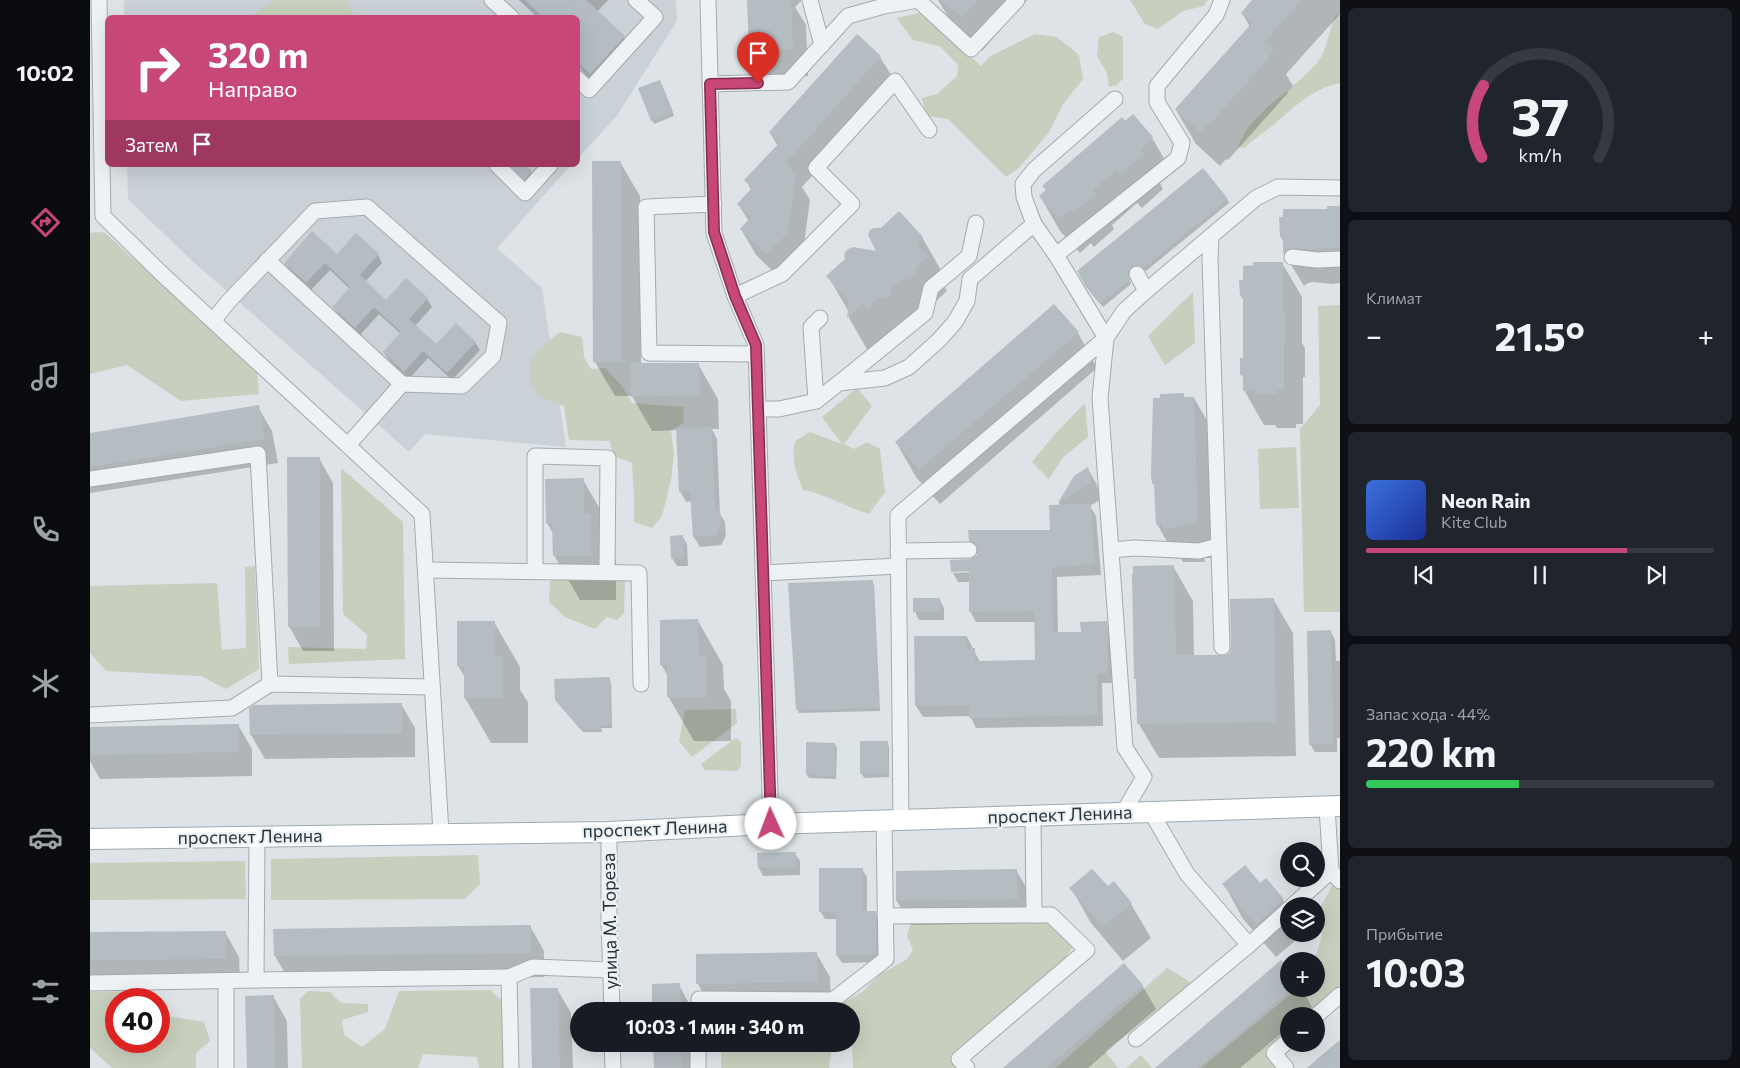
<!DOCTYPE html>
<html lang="ru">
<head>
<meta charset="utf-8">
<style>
  :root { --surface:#171b24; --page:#20242c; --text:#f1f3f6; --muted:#9ea1a6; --line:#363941; --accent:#c64778 }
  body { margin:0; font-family:Commissioner,sans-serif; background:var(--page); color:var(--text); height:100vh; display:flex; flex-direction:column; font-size:19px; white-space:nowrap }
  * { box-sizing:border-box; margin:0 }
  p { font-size:16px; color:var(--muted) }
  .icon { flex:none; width:28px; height:28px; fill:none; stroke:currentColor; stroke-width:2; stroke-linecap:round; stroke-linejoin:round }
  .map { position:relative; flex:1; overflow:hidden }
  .drawer { display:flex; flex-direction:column; gap:8px; padding:8px; background:#0d0f14; width:400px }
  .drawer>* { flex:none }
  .top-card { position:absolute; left:15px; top:15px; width:475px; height:152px; border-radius:8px; box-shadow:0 5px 20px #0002; background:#c64778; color:#fff; overflow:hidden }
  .fabs { position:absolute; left:1190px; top:842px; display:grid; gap:10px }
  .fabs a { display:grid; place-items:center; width:45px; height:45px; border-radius:50%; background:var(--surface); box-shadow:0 5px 20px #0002; font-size:25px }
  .speed { position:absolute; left:15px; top:988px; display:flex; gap:10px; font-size:25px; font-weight:700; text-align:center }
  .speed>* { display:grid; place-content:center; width:65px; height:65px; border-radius:50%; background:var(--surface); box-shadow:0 5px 20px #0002; line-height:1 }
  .speed .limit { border:8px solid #d22; background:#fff; color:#111 }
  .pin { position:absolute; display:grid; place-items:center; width:42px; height:42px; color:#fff; margin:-51px -21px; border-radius:50% 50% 50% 0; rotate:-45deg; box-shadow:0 0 5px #0007 }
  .pin .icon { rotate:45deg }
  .me { position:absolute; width:55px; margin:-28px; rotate:358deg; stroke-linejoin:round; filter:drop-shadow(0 0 4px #0008) }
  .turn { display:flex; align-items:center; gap:18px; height:105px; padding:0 20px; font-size:22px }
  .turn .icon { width:65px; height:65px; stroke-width:2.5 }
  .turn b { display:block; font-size:35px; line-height:42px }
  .then { display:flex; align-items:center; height:48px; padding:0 20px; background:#0003; gap:10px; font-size:19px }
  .big { font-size:38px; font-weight:700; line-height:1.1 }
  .drawer .tile { flex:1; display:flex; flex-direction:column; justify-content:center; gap:8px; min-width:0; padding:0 18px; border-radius:8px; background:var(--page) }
  .drawer .dial { align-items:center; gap:0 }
  .dial svg { height:130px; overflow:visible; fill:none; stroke:var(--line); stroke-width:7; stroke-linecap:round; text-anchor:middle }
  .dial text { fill:var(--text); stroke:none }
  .song { display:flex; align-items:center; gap:15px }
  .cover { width:60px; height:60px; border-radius:8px; background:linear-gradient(135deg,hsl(220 70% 55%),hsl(230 70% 35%)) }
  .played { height:5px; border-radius:2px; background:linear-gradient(90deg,var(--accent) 75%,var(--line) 75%) }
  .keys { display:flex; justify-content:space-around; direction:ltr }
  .heat { display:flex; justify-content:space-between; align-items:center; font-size:28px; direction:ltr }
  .charge { height:8px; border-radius:4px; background:linear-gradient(90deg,#34c759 44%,var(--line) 0) }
  .trip { position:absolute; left:480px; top:1002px; width:290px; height:50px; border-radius:25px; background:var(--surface); box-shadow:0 5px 20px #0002; font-weight:700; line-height:50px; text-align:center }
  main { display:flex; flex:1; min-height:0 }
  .tabs { display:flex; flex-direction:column; width:90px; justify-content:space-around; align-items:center; background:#090b0e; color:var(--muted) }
  .tabs .icon { width:35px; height:35px }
  .tabs .current { color:var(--accent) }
  .tabs b { font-size:22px; color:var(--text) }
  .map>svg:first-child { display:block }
  .built { fill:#cbd2d7 }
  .green { fill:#c7cfbe }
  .shadow { fill:#0003 }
  .building { fill:#b4bdc2 }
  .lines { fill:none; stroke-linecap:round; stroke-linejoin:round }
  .minor-casing { stroke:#a3abaf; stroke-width:17 }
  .major-casing { stroke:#9daab1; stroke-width:22 }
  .minor { stroke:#eff2f5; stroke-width:15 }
  .major { stroke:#fff; stroke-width:20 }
  .route-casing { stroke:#812e4e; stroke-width:12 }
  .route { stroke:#c64778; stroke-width:9 }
  .labels { text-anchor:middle; stroke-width:4.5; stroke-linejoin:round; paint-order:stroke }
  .street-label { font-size:18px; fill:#27333b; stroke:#ecf1f4 }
</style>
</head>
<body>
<main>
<nav class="tabs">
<b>10:02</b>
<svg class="icon current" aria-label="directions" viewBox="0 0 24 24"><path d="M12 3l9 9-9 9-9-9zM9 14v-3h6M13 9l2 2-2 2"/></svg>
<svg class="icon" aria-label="music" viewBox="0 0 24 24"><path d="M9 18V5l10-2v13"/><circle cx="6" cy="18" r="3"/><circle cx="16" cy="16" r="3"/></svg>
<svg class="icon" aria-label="phone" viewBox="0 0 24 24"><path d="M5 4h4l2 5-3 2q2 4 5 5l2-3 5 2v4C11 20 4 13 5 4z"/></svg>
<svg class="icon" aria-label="climate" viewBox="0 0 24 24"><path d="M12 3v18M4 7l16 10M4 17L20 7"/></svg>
<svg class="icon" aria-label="car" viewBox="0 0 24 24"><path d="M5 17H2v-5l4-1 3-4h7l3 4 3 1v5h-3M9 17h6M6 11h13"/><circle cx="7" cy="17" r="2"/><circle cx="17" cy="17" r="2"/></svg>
<svg class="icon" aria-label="filters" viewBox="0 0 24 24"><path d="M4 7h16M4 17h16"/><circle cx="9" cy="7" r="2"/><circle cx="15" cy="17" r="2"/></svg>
</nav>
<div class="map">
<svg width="1250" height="1068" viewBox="0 0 1250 1068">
  <rect width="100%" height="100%" fill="#dde3e6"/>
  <g class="built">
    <polygon points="34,0 586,0 587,21 526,117 488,158 488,18 34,18"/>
    <polygon points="37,165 481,165 407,248 452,288 476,447 335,434 319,452 99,258 38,199"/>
  </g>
  <g class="green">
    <polygon points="185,0 255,0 266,17 160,17"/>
    <polygon points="1040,0 1118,0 1114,6 1093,11 1068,29 1055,24"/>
    <polygon points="834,12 891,66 899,57 945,34 967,37 989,55 993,79 973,104 959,132 929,168 916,177 858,119 836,116 832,98 847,94 867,76 868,65 850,46 823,40 807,18"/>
    <path d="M1250,14V83C1223,88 1202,109 1182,126C1173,133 1163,139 1155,148L1148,147C1160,112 1203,91 1227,63C1237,51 1239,31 1245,16Z"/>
    <polygon points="1023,32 1033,37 1033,79 1026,85 1019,87 1017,73 1007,56 1009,37"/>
    <polygon points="14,232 167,371 169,394 91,401 37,365 0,374 0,233"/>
    <polygon points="1103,292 1105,343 1075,365 1058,336"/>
    <polygon points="1250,305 1250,612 1214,612 1210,429 1230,405 1228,306"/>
    <polygon points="470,332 492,337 494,357 501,369 515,368 532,386 542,403 593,407 594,423 581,430 584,454 581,480 572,516 562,528 544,522 544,495 542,463 523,456 520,441 479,440 474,406 450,397 441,385 439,363 450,348"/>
    <path d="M767,388L782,406L754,444L764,449L777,442L790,449L795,492L779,514C756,507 736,494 713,490C706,472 701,461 705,441L720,432L752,444L732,417Z"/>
    <polygon points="995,403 998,437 973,457 959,479 942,462 965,434"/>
    <polygon points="1206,447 1209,508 1170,509 1168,449"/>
    <polygon points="251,468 313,522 315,659 199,664 198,647 276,649 277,635 253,614"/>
    <polygon points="165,566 169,669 136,689 111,676 16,671 0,653 0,586 127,583 132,650 156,648 155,567"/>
    <polygon points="523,577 535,581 534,613 527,620 517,617 505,629 475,617 459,602 460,581 472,578"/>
    <polygon points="646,709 647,723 602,757 589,741 595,710"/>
    <polygon points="646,738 651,742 651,766 647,771 615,770 611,764"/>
    <polygon points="388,855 390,884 375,899 181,900 181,859"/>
    <polygon points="155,861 156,899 0,900 0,863"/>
    <polygon points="1244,882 1250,889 1250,986 1215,1016 1199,1016 1199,1030 1176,1049 1192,1068 1111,1068 1207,989 1226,989 1226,961 1224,961 1232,936 1230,908"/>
    <polygon points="931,921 961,923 984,945 971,965 861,1057 870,1068 763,1068 761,1011 631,1011 631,1006 746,1007 772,992 789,975 816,960 823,950 817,936 821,922"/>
    <polygon points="1077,968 1102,983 1015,1051 1028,1068 966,1068"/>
    <polygon points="400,990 411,1000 415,1068 389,1068 387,1057 333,1054 328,1068 212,1068 210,999 218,991 240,992 251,1003 278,1004 278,1012 252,1020 254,1035 272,1047 295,1029 309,991"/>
    <polygon points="63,991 62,999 26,999 26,1041 69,1041 69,1022 77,1016 114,1022 120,1041 106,1053 106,1068 22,1068 0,1048 0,992"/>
    <polygon points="631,1044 758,1044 742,1045 739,1068 631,1068"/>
    <polygon points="1051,1055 1062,1068 1036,1068"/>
  </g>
  <g class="shadow">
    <polygon points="429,0 518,0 507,12 534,37 542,50 509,87 488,67 488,18 448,18"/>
    <polygon points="658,0 712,0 705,7 716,25 718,76 676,77 661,50"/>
    <polygon points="848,0 937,0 892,51 867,32"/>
    <polygon points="1164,0 1250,0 1250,14 1196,74 1203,86 1197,92 1198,93 1138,160 1136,159 1130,166 1106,144 1086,110 1160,27 1152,13"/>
    <polygon points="767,36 790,57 806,83 712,187 720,200 712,259 692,280 666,255 651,229 659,221 648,204 661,190 656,180 688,146 680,133"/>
    <polygon points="572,85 584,116 564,124 562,120"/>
    <polygon points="1043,116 1062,138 1082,172 1070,183 1073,189 1052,208 1047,203 1022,225 1024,229 1004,247 1001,243 990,253 970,231 950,196"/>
    <polygon points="530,162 550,196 551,364 608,364 628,399 629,429 622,429 627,439 630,514 635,522 636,536 631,545 610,547 604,537 602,501 596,502 590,491 588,430 562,431 542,396 525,396 505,362"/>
    <polygon points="420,165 435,165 443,175 437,182"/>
    <polygon points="1137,199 1139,203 1056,271 1051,268 1044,269 1039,277 1041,284 1013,307 1000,291"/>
    <polygon points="1250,207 1250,283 1242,284 1223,282 1218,283 1214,286 1194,253 1194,243 1191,237 1191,218"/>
    <polygon points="832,237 852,272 848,275 857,291 845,302 845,308 843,312 778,351 759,318 759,312 738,276 788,253"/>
    <polygon points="288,255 292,263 275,282 296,301 316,280 337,299 342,307 325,326 346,346 385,342 390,350 362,380 338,358 319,379 299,360 294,353 311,334 289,314 270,335 248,315 244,307 260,289 240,270 221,290 200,271 195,263 247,256"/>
    <polygon points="1192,263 1212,297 1212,343 1215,348 1215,377 1213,377 1213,424 1206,424 1206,428 1187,428 1185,425 1174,425 1154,390 1154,379 1151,374 1154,360 1154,301 1151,296"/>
    <polygon points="988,333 1007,368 850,504 826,477 806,442"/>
    <polygon points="1093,395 1095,398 1104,398 1124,433 1127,558 1114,558 1115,562 1093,562 1091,558 1087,559 1067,524 1072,399"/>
    <polygon points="168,407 182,431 188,463 0,493 0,434"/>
    <polygon points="229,458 243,483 244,651 213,651 199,626"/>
    <polygon points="998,469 1007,485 1010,500 1000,506 1006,516 1011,575 967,577 968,633 992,633 992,624 1016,623 1022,633 1024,683 1012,683 1013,726 886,728 880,716 833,717 826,706 825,637 877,637 890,662 946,662 946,622 886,622 880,611 880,582 868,582 863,573 884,572 883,570 863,571 863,573 862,561 880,561 888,556 888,552 886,551 880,540 879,531 961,531 960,506 971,506 969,503 985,477"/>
    <polygon points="493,480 519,524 519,548 526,560 526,600 490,600 464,555 464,535 457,523"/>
    <polygon points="592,536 597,544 598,566 587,566 582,558"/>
    <polygon points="1083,566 1103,601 1104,656 1137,656 1183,599 1203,633 1206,756 1069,758 1049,724 1048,682 1046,679"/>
    <polygon points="782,582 784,585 790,711 709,713 707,709"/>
    <polygon points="850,600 854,608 854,620 829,620 825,612"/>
    <polygon points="608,621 633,665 634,689 641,701 641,741 604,741 578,696 578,676 571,664"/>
    <polygon points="404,622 430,667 430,690 438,702 438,743 401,743 375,698 375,677 368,666"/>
    <polygon points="1241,632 1245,640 1246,661 1250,661 1250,738 1247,738 1247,752 1225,752 1220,744"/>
    <polygon points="519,679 521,682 522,728 511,728 512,732 493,732 469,703"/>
    <polygon points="311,704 325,728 325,757 175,759 161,735"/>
    <polygon points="148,725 162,749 162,776 10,779 0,761 0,728"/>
    <polygon points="771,742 797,742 799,746 799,777 774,778 772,774"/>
    <polygon points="745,744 747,748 746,779 719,778 717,775"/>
    <polygon points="705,853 710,861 710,875 673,876 669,868"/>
    <polygon points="772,869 777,877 777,913 785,913 790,921 790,962 752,963 747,955 747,919 735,919 730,911"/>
    <polygon points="926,870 940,894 941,923 821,925 807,901 807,872"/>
    <polygon points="1176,879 1193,900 1199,909 1199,934 1213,934 1186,957 1153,919 1134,884 1170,885"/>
    <polygon points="981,888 1017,888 1041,904 1061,938 1033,961 1001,923"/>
    <polygon points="440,926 454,951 454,977 199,980 185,956 184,930"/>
    <polygon points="135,932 149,957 150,983 0,984 0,934"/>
    <polygon points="726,953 740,977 741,1006 622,1008 608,984 607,955"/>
    <polygon points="563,985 589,985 603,1011 564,1011"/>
    <polygon points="1052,985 1066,1009 998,1068 915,1068"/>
    <polygon points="467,989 481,1013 483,1068 443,1068"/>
    <polygon points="1199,989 1212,989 1222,1007 1211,1016 1199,1016 1199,1027 1150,1068 1068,1068"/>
    <polygon points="183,996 197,1021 198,1068 158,1068"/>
    <polygon points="564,1044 604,1044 604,1068 565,1068"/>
  </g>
  <g class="building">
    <polygon points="435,0 496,0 535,36 500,74 488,62 488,18 454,18"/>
    <polygon points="657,0 701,0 703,49 659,51"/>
    <polygon points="851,0 887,0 872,18"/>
    <polygon points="1162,0 1212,0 1174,42 1184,50 1178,57 1179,58 1118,126 1116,125 1110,132 1085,109 1162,23 1151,13"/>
    <polygon points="767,34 791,56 696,163 706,173 698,233 676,254 650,229 661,217 647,204 662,188 654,180 690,142 679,132"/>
    <polygon points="570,80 583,112 561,121 548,88"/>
    <polygon points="1043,114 1063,137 1050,149 1054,154 1031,174 1027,169 1003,190 1006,194 983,213 980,210 969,219 949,196 956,190 952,186 1032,117 1035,121"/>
    <polygon points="502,161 531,161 532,362 503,362"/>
    <polygon points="420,165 436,165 442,171 435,179"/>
    <polygon points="1113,168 1138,199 1054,268 1048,265 1042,266 1038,273 1040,280 1010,304 996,287 987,271"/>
    <polygon points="1237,206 1250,206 1250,248 1223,249 1223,250 1203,248 1198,249 1193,253 1193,237 1190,237 1189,217 1193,217 1193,209 1237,209"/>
    <polygon points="809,211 833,237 826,243 838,256 826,268 826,273 823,277 818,280 812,279 801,289 802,293 799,296 795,299 789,298 777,309 773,304 757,318 759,302 736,276 755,259 754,254 758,249 763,247 786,251 778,235 780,230 784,228 791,228"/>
    <polygon points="222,231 247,254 266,233 289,254 270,275 296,300 316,278 338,298 319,319 346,344 366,323 386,342 357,373 333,351 314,372 293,352 311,332 284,307 265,328 242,307 260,287 235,263 216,283 194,263"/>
    <polygon points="1163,262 1193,262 1193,312 1196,312 1196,343 1194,343 1194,390 1187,390 1187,394 1165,394 1165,391 1153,391 1153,375 1150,375 1150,358 1153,358 1153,296 1150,296 1149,280 1153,280 1153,266 1164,265"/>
    <polygon points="964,304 989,332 829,470 805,442"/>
    <polygon points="540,363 609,363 610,395 541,397"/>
    <polygon points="1094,393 1094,397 1104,397 1108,523 1095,524 1095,527 1072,528 1072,524 1066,525 1064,485 1062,483 1061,476 1063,398 1070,398 1070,394"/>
    <polygon points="169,405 175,439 0,467 0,433"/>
    <polygon points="622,427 625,511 630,511 631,525 625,536 603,537 600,491 589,492 586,428"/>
    <polygon points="197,457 230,457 230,627 198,627"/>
    <polygon points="998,467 1002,483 968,503 984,476"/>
    <polygon points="494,478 494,514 501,514 501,556 463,556 462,523 456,524 455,479"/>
    <polygon points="1001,504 1005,564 962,567 963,632 991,632 990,622 1017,621 1018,673 1007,673 1008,715 879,718 879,705 825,706 824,636 877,636 877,649 885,648 885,661 945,660 944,611 879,612 879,571 861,572 860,560 880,559 887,555 887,546 884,542 879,541 878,530 960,530 959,505"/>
    <polygon points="593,535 594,558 581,559 580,536"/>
    <polygon points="1084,565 1086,655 1136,655 1140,652 1141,647 1140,599 1184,598 1186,722 1047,724 1046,679 1044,679 1042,574 1043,574 1043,566"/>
    <polygon points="783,580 789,708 706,710 698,583"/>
    <rect x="823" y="598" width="27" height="14"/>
    <polygon points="608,619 609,655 616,655 616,697 577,697 577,664 570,665 570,620"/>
    <polygon points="367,621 405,621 405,656 413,656 413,698 374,698 374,666 367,666"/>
    <polygon points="1241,630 1244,744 1219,745 1217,631"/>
    <polygon points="520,677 520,725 510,725 511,729 490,729 465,700 464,679"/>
    <polygon points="312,703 312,733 160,735 159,708 164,705"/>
    <polygon points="149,724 149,752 0,755 0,727"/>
    <rect x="770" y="741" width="28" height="33"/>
    <polygon points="716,742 745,743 745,776 716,775"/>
    <polygon points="706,852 706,867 668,868 667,853"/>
    <polygon points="1155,865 1170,883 1176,878 1194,899 1166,924 1132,884"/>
    <polygon points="729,868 773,868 773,911 786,911 786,955 746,955 746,912 729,912"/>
    <polygon points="927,869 928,899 806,901 806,871"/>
    <polygon points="1002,869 1018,886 1024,881 1042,903 1013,927 979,888"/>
    <polygon points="441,925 441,953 184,956 183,929"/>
    <polygon points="136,931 136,959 0,960 0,932"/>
    <polygon points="727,952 728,982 606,984 606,954"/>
    <polygon points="1191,960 1199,969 1199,991 1108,1068 1065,1068"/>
    <polygon points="1034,963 1053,985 957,1068 913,1068"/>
    <polygon points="590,983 591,1011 562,1011 562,984"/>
    <polygon points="440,988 468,988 470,1068 442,1068"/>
    <polygon points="184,995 185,1068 157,1068 155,996"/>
    <polygon points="1250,1040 1250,1068 1217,1068 1240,1048"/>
    <polygon points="563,1044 591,1044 592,1068 564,1068"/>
  </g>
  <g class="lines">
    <g class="minor-casing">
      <g id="minor">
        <polyline points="9,0 13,216 71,273 332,514 351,833"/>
        <polyline points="402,0 422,18"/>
        <polyline points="618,0 624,233 645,296 666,345 681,824"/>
        <polyline points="720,0 732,45"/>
        <polyline points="488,79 499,90 565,17 546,0"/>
        <polyline points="620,84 698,82 758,16 794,6 828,0 881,49 927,0"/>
        <polyline points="407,165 435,193 460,165"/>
        <polyline points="624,204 556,207 559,353 666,354"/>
        <polyline points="944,224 934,197 933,184 944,170 1025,99"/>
        <polyline points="1121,236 1120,259 1132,647"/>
        <polyline points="1202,257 1227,260 1250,259"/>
        <polyline points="177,260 312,384"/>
        <polyline points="1047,274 1056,291"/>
        <polyline points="645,296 692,274 762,204 726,168 805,81 839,130"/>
        <polyline points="123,321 138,302 225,211 277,207 409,323 403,356 372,386 312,384 258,445"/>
        <polyline points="749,383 835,313 841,288 879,256 886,223"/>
        <polyline points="726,401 721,327 730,318"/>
        <polyline points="668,409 689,409 726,401 749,383 795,378 819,367 849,340 865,322 877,301 880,279 944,224 966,255 1088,158 1092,143 1067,102 1067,86 1126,15 1132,0"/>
        <polyline points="0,479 168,454 180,684"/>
        <polyline points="1021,550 1045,548 1109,551 1128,546"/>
        <polyline points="808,551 879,550"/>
        <polyline points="336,570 549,573 551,684"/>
        <polyline points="445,571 445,456 518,458 517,572"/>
        <polyline points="673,573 808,566"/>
        <polyline points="0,715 142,708 180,684 342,687"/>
        <polyline points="1237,807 1241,871 1250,881"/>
        <polyline points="1061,812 1097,874 1159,945"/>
        <polyline points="1033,813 1054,777 1035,748 1010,398 1016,338 1034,311 1056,291 1166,198 1188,187 1250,188"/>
        <polyline points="811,820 808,515 1016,338 966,255"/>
        <polyline points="519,832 519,920 522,1011"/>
        <polyline points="167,836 166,980 419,977 421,1068"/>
        <polyline points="1202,906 1241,871"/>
        <polyline points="795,916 944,915"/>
        <polyline points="419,977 443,967 521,970"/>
        <polyline points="136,981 136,1068"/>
        <polyline points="0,983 166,980"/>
        <polyline points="609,1011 609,999 743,1000 796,959 794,820"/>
        <polyline points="1226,1016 1250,995"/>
        <polyline points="1046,1039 1159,945 1199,909"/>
        <polyline points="522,1044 523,1068"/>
        <polyline points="608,1068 608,1044"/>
        <polyline points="877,1068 869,1059 997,950 961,915 944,915 943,816"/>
        <polyline points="1196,1068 1184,1053 1199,1040"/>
      </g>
    </g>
    <g class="major-casing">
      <polyline id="major" points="0,839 519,832 681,824 1250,806"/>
    </g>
    <use href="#minor" class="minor"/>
    <use href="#major" class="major"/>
  </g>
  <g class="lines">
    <g class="route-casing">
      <polyline id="route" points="668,83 620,84 624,232 645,296 666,345 681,824"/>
    </g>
    <use href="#route" class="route"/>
  </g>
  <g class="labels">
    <g class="street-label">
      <text transform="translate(970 815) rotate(-2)" y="6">проспект Ленина</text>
      <text transform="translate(565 829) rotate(-2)" y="6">проспект Ленина</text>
      <text transform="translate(160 837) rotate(-1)" y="6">проспект Ленина</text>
      <text transform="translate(520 921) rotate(-91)" y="6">улица М. Тореза</text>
    </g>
  </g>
</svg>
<div class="fabs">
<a><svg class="icon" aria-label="search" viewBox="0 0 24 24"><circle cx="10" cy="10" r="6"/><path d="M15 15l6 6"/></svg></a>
<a><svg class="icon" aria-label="layers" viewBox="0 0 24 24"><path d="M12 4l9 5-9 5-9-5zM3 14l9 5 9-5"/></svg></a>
<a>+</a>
<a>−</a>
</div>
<div class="speed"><div class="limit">40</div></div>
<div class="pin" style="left:668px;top:83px;background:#d93025"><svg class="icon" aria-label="arrive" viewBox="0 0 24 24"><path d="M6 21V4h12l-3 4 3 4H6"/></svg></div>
<svg class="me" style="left:681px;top:824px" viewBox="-20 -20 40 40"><circle r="19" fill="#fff"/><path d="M0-13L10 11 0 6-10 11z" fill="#c64778"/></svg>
<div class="trip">10:03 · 1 мин · 340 m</div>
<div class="top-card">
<div class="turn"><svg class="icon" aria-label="right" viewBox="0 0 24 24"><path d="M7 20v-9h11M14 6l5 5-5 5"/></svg><div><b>320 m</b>Направо</div></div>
<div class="then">Затем<svg class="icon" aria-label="arrive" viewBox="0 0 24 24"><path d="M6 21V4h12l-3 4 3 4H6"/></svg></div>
</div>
</div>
<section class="drawer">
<div class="tile dial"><svg viewBox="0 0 100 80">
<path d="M14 69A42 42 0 1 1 86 69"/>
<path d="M14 69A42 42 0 0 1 15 25" stroke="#c64778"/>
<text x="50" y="56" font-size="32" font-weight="700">37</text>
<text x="50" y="72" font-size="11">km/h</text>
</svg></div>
<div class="tile"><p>Климат</p>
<div class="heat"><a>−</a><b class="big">21.5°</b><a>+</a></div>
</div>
<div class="tile">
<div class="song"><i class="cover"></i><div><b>Neon Rain</b><p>Kite Club</p></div></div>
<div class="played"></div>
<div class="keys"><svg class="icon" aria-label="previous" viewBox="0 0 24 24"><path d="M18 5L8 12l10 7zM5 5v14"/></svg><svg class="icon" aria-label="pause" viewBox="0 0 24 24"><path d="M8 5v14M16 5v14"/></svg><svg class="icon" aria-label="next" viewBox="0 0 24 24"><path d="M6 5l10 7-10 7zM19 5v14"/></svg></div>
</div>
<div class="tile"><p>Запас хода · 44%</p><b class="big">220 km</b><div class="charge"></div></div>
<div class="tile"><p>Прибытие</p><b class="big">10:03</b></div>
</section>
</main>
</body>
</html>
